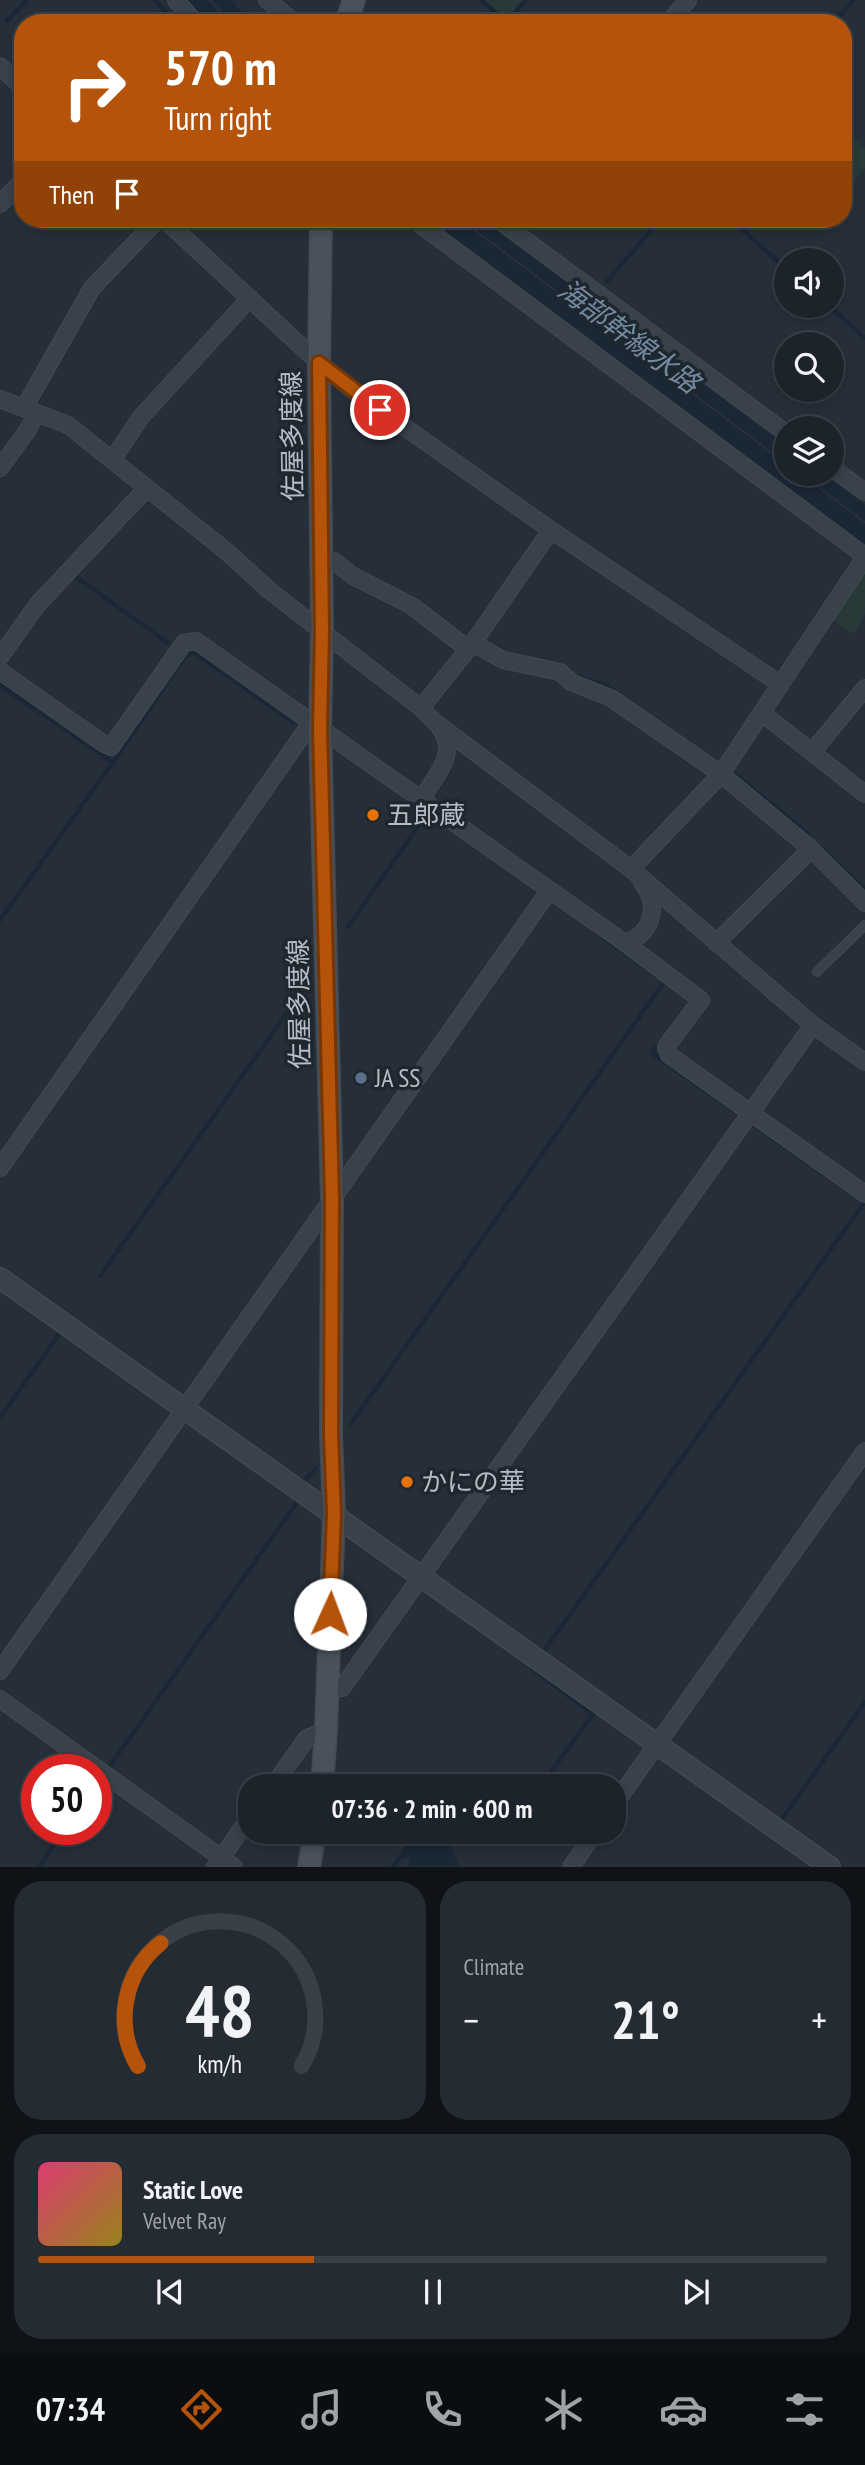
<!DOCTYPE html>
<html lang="en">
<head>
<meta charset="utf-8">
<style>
  :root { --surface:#1c232b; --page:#252b33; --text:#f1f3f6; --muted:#a0a4a9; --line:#3a4047; --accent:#b45309 }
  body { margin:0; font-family:"PT Sans Narrow","Noto Sans JP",sans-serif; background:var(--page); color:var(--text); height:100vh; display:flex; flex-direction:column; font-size:26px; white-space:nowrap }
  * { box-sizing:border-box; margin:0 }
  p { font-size:23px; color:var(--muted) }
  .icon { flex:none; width:38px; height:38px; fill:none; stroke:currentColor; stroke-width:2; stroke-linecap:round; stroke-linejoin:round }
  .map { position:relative; height:1867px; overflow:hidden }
  .details { display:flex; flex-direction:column; gap:14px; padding:14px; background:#0f1318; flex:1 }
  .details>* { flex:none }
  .top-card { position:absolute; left:14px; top:14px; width:838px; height:214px; border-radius:28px; box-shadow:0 4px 10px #0003,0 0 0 2px var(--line); background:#b45309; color:#fff; overflow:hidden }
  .buttons { position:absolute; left:774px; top:248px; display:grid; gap:14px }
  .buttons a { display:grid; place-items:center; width:70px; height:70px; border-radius:50%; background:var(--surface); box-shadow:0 4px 10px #0003,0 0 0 2px var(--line); font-size:35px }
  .speed { position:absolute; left:21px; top:1754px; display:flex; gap:14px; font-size:35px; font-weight:700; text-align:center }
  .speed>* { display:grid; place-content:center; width:91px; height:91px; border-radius:50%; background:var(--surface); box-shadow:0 4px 10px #0003,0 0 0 2px var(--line); line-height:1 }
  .speed .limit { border:10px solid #d22; background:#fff; color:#111 }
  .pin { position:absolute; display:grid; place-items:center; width:60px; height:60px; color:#fff; margin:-30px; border:4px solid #fff; border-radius:50%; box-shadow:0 2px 7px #0007 }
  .me { position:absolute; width:77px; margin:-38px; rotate:2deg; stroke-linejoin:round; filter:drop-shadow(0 0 5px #0008) }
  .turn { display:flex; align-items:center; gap:24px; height:147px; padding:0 35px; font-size:32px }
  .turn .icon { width:91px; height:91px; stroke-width:2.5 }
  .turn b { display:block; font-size:49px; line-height:60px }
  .then { display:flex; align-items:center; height:66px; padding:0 35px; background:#0003; gap:14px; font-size:26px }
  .big { font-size:52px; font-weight:700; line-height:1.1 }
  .details .card { flex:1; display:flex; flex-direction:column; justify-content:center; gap:10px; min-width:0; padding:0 24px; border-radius:28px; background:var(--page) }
  .details .dial { align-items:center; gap:0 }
  .dial svg { height:182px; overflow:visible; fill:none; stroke:var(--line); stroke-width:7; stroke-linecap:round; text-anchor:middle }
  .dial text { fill:var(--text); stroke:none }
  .song { display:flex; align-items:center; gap:21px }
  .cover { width:84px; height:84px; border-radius:10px; background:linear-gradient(135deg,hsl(340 70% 55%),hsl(50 70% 35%)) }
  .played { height:7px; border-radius:4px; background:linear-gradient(90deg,var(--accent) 35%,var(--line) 35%) }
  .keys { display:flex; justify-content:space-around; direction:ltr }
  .heat { display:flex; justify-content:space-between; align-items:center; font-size:38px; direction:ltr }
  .details .tiles { flex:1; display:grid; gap:14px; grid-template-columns:1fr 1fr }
  .card:last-child { grid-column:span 2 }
  .trip { position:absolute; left:238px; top:1774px; width:388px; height:70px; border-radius:28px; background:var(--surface); box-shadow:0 4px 10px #0003,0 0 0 2px var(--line); font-weight:700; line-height:70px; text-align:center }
  .tabs { display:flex; height:112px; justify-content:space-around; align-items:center; background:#0b0e11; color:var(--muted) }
  .tabs .icon { width:49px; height:49px }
  .tabs .current { color:var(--accent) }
  .tabs b { font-size:32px; color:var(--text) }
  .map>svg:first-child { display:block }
  .green { fill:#28393a }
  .water { fill:#1a2735 }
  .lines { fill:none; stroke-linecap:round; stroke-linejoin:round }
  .stream { stroke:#1a2735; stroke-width:4.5 }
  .service-casing { stroke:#424a52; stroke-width:10 }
  .minor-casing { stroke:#424a52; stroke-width:18 }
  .tertiary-casing { stroke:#424a52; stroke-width:22 }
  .secondary-casing { stroke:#424a52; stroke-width:24 }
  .service { stroke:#39414a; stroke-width:8 }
  .minor { stroke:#39414a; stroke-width:16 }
  .tertiary { stroke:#39414a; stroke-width:19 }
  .secondary { stroke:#48515c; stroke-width:21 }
  .route-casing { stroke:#753606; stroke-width:18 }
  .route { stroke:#b45309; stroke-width:12 }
  .food-dot { fill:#e8710a; stroke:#1e262e; stroke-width:2.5 }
  .service-dot { fill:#5c6f8a; stroke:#1e262e; stroke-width:2.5 }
  .labels { text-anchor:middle; stroke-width:7; stroke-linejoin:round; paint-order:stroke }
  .street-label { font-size:26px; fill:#b5bcc5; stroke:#1e262e }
  .poi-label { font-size:26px; fill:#b5bcc5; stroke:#1e262e; text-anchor:start }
  .water-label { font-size:28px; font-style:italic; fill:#7289a0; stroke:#1e262e }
</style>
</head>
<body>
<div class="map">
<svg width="865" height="1867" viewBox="0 0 865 1867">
  <rect width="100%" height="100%" fill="#262f39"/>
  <g class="green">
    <polygon points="485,0 523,0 506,19"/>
    <polygon points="844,129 865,148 865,168 844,192"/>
    <polygon points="865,568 865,614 853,634 831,618"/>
  </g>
  <g class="water">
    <polygon points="187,0 207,0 229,23 208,23"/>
    <polygon points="212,0 231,0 253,23 233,23"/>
    <polygon points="429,219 458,219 786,465 786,474 799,474 865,524 865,546 637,375 614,361 592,340"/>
    <polygon points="462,219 483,219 786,446 786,462"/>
    <polygon points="803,474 824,474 865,505 865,521"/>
    <polygon points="411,1832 444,1832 459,1866 410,1866 408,1857 399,1859"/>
  </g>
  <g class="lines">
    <g class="stream">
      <polyline points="155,0 168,15 169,23"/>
      <polyline points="481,0 507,23"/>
      <polyline points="7,21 27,0"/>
      <polyline points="507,22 526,0"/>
      <polyline points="833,23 854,0"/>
      <polyline points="730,219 781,264"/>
      <polyline points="785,268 786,268"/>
      <polyline points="607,281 661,219"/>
      <polyline points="829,306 865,338"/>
      <polyline points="75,576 168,643"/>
      <polyline points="579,676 607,686 619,694"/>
      <polyline points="0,685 113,762 184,658 193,652 293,722"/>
      <polyline points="735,774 808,834"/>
      <polyline points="822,848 865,890"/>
      <polyline points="0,920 113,762"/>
      <polyline points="348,927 428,812"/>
      <polyline points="597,933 663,981"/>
      <polyline points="661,1042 652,1053 741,1116"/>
      <polyline points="751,1123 859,1199"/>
      <polyline points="100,1276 307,985"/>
      <polyline points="0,1418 59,1334"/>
      <polyline points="350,1425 664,982"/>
      <polyline points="305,1480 316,1469"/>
      <polyline points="543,1652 864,1203"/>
      <polyline points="532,1669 593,1714 540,1787"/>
      <polyline points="109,1767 298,1501"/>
      <polyline points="96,1785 101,1778"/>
      <polyline points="449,1787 457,1775 473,1787"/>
      <polyline points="782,1819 865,1702"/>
      <polyline points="39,1867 65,1829"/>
      <polyline points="393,1867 401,1856"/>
    </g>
    <g class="service-casing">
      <polyline id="service" points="817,972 865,925"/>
    </g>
    <g class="minor-casing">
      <g id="minor">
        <polyline points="176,0 196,23"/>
        <polyline points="267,0 295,23"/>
        <polyline points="668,23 688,0"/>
        <polyline points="0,66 23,88"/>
        <polyline points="0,204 23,180"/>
        <polyline points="164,219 319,363 359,395 551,530 780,684"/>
        <polyline points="413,219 865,556"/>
        <polyline points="497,219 786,433"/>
        <polyline points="0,399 68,425 226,551 270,591 421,708 436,723 631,869 813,1025 865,1062"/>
        <polyline points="24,408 92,288 158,219"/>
        <polyline points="113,459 141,417 250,298"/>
        <polyline points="831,467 865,492"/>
        <polyline points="0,468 27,431 37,413"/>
        <polyline points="321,559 334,561 353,576 412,606 468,649"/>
        <polyline points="473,643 503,660 560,672 571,682 611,698 721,774 811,849 865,903"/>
        <polyline points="0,657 37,605 147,488"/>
        <polyline points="0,671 104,744 111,747 184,643 196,641 625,943 701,1000 666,1047 669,1055 865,1194"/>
        <polyline points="421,708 473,643 551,530"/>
        <polyline points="762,713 865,794"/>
        <polyline points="813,751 865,688"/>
        <path d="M421,800C435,776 460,753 439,727"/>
        <polyline points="631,869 721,774 865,557"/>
        <path d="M625,943C653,934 660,904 642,882"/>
        <polyline points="716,943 811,849"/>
        <polyline points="0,1168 311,723"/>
        <polyline points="0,1671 549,891"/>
        <polyline points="328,1689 342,1688 813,1025"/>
        <polyline points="0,1699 234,1867"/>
        <polyline points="272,1787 307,1738 326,1730"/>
        <polyline points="614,1805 865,1451"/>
        <polyline points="215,1867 250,1817"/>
        <polyline points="571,1867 595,1832"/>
      </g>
    </g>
    <g class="tertiary-casing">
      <polyline id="tertiary" points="0,1278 830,1867"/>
    </g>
    <g class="secondary-casing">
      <g id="secondary">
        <polyline points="346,23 354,0"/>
        <polyline points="321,219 319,363 322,632 320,729 332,1198 331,1434 334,1514 326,1730 322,1787"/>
        <polyline points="309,1867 315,1832"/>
      </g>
    </g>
    <use href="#service" class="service"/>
    <use href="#minor" class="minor"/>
    <use href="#tertiary" class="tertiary"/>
    <use href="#secondary" class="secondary"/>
  </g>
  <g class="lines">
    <g class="route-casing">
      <polyline id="route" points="330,1614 334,1514 331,1434 332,1198 320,729 322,632 319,363 380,410"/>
    </g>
    <use href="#route" class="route"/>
  </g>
  <g class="food-dot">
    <circle cx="373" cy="815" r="7"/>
    <circle cx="407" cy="1482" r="7"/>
  </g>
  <circle class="service-dot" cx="361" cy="1078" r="7"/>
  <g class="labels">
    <g class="street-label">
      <text transform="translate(292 436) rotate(-91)" y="9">佐屋多度線</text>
      <text transform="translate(299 1004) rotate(-91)" y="9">佐屋多度線</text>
    </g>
    <g class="poi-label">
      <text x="387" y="824">五郎蔵</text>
      <text x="375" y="1087">JA SS</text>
      <text x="421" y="1491">かにの華</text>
    </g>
    <g class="water-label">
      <text transform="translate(629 336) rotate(37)" y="10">海部幹線水路</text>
    </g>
  </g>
</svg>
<div class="buttons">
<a><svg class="icon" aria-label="sound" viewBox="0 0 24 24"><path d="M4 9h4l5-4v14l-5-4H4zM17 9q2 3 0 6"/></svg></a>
<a><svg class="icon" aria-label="search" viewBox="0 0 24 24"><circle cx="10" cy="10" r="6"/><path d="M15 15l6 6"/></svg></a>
<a><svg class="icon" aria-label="layers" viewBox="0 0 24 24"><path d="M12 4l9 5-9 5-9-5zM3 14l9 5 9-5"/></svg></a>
</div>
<div class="speed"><div class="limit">50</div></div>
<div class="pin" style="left:380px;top:410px;background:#d93025"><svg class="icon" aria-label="arrive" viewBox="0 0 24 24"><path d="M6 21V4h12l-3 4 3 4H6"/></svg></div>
<svg class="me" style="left:330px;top:1614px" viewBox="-20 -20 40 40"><circle r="19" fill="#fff"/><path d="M0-13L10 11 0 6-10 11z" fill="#b45309"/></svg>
<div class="trip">07:36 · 2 min · 600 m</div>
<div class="top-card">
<div class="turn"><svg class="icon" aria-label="right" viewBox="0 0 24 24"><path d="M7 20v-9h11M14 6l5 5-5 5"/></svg><div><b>570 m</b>Turn right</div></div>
<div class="then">Then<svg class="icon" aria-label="arrive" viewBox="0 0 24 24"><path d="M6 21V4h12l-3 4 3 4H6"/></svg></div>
</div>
</div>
<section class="details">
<div class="tiles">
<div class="card dial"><svg viewBox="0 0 100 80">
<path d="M14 69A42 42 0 1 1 86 69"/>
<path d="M14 69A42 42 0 0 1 24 15" stroke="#b45309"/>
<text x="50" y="56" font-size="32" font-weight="700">48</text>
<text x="50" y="72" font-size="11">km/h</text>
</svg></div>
<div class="card"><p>Climate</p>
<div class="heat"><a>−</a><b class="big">21°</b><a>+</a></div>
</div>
<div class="card">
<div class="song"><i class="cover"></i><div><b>Static Love</b><p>Velvet Ray</p></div></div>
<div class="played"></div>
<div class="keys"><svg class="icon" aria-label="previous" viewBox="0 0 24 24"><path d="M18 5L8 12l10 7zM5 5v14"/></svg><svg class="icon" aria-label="pause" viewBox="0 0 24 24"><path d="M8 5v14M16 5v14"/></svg><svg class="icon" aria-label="next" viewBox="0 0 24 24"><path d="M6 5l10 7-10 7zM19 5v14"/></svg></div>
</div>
</div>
</section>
<nav class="tabs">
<b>07:34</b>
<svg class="icon current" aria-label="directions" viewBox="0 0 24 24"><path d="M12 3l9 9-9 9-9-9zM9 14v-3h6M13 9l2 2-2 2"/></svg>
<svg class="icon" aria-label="music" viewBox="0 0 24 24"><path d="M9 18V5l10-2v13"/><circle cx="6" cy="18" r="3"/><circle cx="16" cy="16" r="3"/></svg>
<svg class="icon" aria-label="phone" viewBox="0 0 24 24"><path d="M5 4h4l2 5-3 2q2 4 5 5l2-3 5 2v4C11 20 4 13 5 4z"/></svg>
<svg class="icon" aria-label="climate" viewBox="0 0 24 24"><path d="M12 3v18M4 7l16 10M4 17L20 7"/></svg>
<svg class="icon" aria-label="car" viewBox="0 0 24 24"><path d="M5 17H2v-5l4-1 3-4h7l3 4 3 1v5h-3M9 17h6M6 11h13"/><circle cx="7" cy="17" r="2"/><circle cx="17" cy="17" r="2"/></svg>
<svg class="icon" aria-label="filters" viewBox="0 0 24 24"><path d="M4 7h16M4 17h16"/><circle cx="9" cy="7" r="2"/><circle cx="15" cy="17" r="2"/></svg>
</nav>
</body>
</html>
